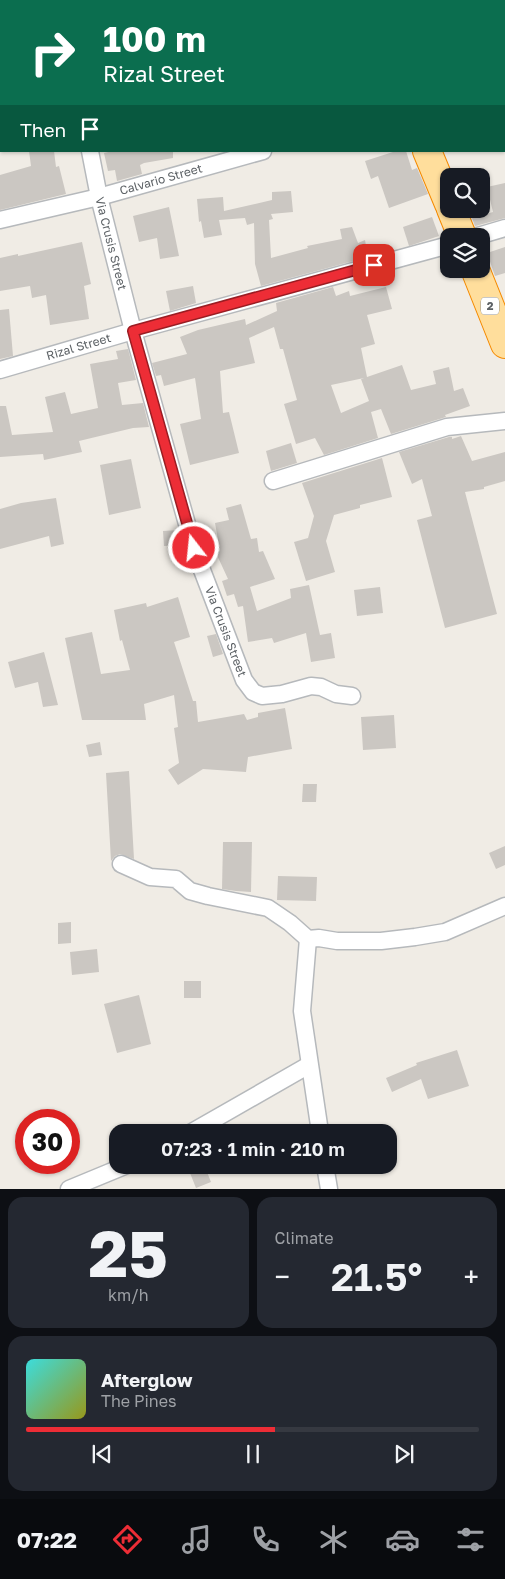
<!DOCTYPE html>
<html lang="en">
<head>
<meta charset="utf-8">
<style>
  :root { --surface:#171b24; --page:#242831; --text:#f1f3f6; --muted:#9ea1a6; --line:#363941; --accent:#ed2d36 }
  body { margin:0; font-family:"Golos Text",sans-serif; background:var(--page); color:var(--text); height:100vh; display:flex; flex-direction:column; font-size:19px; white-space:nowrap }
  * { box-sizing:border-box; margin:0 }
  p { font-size:16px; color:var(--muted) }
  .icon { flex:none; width:28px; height:28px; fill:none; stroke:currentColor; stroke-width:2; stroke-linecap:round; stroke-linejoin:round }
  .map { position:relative; height:1189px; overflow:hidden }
  .drawer { display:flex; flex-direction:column; gap:8px; padding:8px; background:#0d0f14; flex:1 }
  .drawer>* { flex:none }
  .banner { position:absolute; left:0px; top:0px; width:505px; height:152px; box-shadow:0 1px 4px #0004; background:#0b6e4f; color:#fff; overflow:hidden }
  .fabs { position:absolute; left:440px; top:168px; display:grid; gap:10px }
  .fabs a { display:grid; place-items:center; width:50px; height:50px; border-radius:10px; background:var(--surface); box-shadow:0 1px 4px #0004; font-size:25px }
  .speed { position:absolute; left:15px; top:1109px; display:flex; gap:10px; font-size:25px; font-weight:700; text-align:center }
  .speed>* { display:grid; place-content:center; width:65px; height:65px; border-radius:50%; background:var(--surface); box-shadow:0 1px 4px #0004; line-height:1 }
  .speed .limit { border:8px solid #d22; background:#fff; color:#111 }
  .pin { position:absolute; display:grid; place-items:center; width:42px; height:42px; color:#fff; margin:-21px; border-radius:10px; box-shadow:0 2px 8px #0006 }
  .me { position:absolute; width:55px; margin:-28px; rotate:344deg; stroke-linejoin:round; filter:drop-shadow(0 0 4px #0008) }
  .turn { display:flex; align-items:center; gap:18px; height:105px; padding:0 20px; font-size:22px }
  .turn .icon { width:65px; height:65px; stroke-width:2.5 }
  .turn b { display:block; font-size:35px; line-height:42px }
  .then { display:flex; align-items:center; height:48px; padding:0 20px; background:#0003; gap:10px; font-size:19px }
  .big { font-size:38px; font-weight:600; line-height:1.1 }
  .drawer .card { flex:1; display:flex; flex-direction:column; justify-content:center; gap:8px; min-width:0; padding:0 18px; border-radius:15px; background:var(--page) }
  .drawer .dial { align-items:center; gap:0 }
  .dial b { font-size:65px; line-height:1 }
  .song { display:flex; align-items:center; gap:15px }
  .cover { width:60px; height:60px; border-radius:8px; background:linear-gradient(135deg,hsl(180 70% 55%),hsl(60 70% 35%)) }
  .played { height:5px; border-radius:2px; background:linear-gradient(90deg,var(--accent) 55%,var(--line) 55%) }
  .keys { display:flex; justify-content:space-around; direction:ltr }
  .heat { display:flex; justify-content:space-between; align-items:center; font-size:28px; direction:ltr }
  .drawer .tiles { flex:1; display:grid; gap:8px; grid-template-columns:1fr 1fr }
  .card:last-child { grid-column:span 2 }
  .trip { position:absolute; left:109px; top:1124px; width:288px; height:50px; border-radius:15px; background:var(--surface); box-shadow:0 1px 4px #0004; font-weight:600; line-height:50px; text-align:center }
  .menu { display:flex; height:80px; justify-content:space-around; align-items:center; background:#090b0e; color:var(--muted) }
  .menu .icon { width:35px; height:35px }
  .menu .selected { color:var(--accent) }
  .menu b { font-size:22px; color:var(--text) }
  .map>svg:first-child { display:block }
  .building { fill:#cbc7c2; fill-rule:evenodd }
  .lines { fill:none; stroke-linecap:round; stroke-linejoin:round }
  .minor-casing { stroke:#b6b9bc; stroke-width:19 }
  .trunk-casing { stroke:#f58a00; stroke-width:30 }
  .minor { stroke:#fff; stroke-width:16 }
  .trunk { stroke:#ffde9c; stroke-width:28 }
  .route-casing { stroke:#9a1d23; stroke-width:12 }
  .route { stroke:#ed2d36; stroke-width:9 }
  .labels { text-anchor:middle; stroke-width:4; stroke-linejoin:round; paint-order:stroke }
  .shield { fill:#fff; stroke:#8e9194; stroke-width:1 }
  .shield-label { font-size:11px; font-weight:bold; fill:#5d6266 }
  .street-label { font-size:12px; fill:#5d6266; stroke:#fff }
</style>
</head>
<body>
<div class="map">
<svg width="505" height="1189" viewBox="0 0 505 1189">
  <rect width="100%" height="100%" fill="#f0ece5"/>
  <g class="building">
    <polygon points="29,151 54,151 56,167 59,166 66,194 0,210 0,175 31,166"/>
    <polygon points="113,151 173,151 173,158 144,163 140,165 142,174 117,181 115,170 108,171 104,153"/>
    <polygon points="396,151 406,151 412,170 417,168 428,194 389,208 378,176 371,179 365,161"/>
    <polygon points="505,183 505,218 475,226 472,218 493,212 487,187"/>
    <polygon points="291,191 293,212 271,214 273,219 269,220 271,258 308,248 307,246 342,239 340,229 352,227 358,243 365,240 368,257 261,286 255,264 254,223 247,225 245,218 219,220 222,235 204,238 201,221 199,222 197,199 223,197 224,211 272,200 272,192"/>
    <polygon points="169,207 179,256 160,259 157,238 139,242 133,216"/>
    <polygon points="432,217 439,236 409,246 403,227"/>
    <polygon points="82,242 91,284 84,286 89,319 50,325 46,295 32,298 30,286 0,291 0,258 18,254 18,256"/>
    <polygon points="505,247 505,273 495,276 487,253"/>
    <polygon points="193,286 196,303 170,311 166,291"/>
    <path d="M333,287L336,296L349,291L350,296L386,287L392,309L367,315L375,344L361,348L367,377L402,365L411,390L436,384L433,371L449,367L454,391L463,388L470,406L445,415L446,417L391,434L381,409L371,412L378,438L324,455L315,438L296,444L284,404L297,400L283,349H280L274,327L249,338L255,363L220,371L223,413L229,412L239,453L190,465L180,424L201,419L195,378L164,386L161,375L156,376L152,363L187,354L180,337L198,330L245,319L246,325L277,311L276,303ZM364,378L361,379L369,401L341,413L331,385Z"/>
    <polygon points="9,309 13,356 0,359 0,310"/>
    <polygon points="128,349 136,380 118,383 122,405 143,403 149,427 133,428 79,441 82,452 44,460 43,454 0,457 0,406 6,406 12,435 53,432 45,397 65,392 71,414 98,408 90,364 118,359 116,351"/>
    <polygon points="461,436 472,461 505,452 505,481 484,487 484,489 465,492 497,614 445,628 417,520 432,516 422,479 412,484 399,452 449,437 452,437 452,439"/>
    <polygon points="291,443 297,463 271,471 266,451"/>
    <polygon points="382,458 392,497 360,505 360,508 334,515 326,541 335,572 306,581 294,542 308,538 314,516 302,483"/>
    <polygon points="131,459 141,508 109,515 100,465"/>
    <polygon points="56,498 64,544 51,547 49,536 0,549 0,509 21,503"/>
    <polygon points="241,504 251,539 257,538 259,552 263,551 275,579 250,587 257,611 291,598 290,589 309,585 320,635 331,633 335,658 311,662 306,633 274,643 272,638 248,642 243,606 238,607 234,594 227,596 222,581 228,579 216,553 220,551 215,523 229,520 226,508"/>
    <polygon points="178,530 183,545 164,546 163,531"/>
    <polygon points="380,587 383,613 357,616 354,590"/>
    <polygon points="178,597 190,637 174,642 193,701 196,701 198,722 244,714 247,720 258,717 258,713 285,708 292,749 248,757 246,772 203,769 178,785 168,770 179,763 174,728 178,727 174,695 144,704 146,720 82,720 65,638 92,632 101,674 130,670 122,640 120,641 114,610 146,603 147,607"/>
    <polygon points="216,634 223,654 213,657 207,636"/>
    <polygon points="44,652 58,705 43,707 38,682 15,688 8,662"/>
    <polygon points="394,715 396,748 363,750 361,717"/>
    <polygon points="100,742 102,755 89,757 86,745"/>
    <polygon points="129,771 134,859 120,854 115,856 111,861 106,773"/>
    <polygon points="303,784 317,784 316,802 302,802"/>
    <polygon points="223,842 252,842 251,892 236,891 222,889"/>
    <polygon points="505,846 505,865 496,869 489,853"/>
    <polygon points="278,876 317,877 316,901 277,900"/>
    <polygon points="71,922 71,943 58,944 58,923"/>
    <polygon points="97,949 99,972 72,975 70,952"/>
    <rect x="184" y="981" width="17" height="17"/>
    <polygon points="139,995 151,1044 117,1053 104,1004"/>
    <polygon points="457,1050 469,1086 428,1099 421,1079 392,1092 386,1078 417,1065 416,1063"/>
    <polygon points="205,1167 211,1182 196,1188 190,1173"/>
  </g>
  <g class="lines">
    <g class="minor-casing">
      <g id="minor">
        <polyline points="63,0 63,1"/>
        <polyline points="326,1 333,0"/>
        <polyline points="0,59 1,59"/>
        <polyline points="504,82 505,82"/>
        <path id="s1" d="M90,151L99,197L133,331L194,549L244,680L253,692L262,696L282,694L311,686L321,687L336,694L352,696"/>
        <path id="s2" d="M0,220L99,197L263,151"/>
        <polyline points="478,236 505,228"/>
        <path id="s3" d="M0,370L133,331L449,245"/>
        <polyline points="273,481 447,427 505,421"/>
        <polyline points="121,864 150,877 176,879 190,891 208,896 268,908 290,923 308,939 319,938 337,941 381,941 415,937 445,932 505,906"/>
        <polyline points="308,939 302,1011 320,1132"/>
        <polyline points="192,1132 309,1065"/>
        <polyline points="325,1165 329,1189"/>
        <polyline points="69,1189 127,1165"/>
      </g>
    </g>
    <g class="trunk-casing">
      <g id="trunk">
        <polyline points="371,0 371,1"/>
        <polyline points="427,151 449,204"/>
        <polyline points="451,209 462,236"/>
        <polyline points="475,269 505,344"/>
      </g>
    </g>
    <use href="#minor" class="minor"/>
    <use href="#trunk" class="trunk"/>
  </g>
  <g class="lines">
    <g class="route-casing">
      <polyline id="route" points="194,548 133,331 374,265"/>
    </g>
    <use href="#route" class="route"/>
  </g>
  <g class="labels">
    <rect class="shield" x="481" y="297.5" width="18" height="17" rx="4"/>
    <g class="shield-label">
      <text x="490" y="310">2</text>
    </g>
    <g class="street-label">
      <text dy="4" stroke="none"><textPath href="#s2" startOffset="166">Calvario Street</textPath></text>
      <text dy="4" stroke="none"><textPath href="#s1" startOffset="95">Via Crusis Street</textPath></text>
      <text dy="4" stroke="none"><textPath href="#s3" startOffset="82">Rizal Street</textPath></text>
      <text dy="4" stroke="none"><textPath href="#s1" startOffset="500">Via Crusis Street</textPath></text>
    </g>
  </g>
</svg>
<div class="fabs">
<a><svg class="icon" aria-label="search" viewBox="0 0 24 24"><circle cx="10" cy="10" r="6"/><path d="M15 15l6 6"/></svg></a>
<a><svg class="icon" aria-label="layers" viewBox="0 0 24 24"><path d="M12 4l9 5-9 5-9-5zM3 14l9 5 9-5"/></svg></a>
</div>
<div class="speed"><div class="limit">30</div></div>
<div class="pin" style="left:374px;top:265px;background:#d93025"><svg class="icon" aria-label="arrive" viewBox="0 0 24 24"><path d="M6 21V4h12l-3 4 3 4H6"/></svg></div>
<svg class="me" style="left:194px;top:548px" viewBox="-20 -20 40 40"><circle r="17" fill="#ed2d36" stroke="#fff" stroke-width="3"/><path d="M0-11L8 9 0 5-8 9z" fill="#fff"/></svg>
<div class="trip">07:23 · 1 min · 210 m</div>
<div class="banner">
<div class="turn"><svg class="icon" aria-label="right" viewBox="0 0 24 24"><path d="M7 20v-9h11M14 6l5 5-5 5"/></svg><div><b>100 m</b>Rizal Street</div></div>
<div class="then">Then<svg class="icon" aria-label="arrive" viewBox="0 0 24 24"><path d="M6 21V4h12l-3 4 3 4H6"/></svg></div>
</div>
</div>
<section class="drawer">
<div class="tiles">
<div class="card dial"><b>25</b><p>km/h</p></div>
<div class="card"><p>Climate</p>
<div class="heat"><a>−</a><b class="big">21.5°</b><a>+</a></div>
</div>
<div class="card">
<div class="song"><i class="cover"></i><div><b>Afterglow</b><p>The Pines</p></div></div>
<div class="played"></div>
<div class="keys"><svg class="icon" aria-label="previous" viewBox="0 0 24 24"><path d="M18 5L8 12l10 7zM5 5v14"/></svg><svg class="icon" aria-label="pause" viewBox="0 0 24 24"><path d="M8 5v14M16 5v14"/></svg><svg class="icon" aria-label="next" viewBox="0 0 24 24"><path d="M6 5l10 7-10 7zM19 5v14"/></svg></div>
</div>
</div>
</section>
<nav class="menu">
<b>07:22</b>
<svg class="icon selected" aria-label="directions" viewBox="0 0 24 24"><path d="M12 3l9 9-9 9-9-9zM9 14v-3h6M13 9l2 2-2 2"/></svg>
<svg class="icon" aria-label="music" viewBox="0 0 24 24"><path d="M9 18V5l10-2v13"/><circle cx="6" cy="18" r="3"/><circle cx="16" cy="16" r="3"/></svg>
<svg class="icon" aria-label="phone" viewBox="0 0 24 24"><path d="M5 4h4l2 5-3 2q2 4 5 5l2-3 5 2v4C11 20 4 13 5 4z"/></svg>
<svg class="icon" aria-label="climate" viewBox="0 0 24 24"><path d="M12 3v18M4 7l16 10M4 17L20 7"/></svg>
<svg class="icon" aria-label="car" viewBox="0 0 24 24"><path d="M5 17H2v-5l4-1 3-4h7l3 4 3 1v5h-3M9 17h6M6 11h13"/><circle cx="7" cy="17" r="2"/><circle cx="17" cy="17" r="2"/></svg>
<svg class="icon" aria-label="filters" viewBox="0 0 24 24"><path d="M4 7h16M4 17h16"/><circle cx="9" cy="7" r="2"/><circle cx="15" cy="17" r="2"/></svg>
</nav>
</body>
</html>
